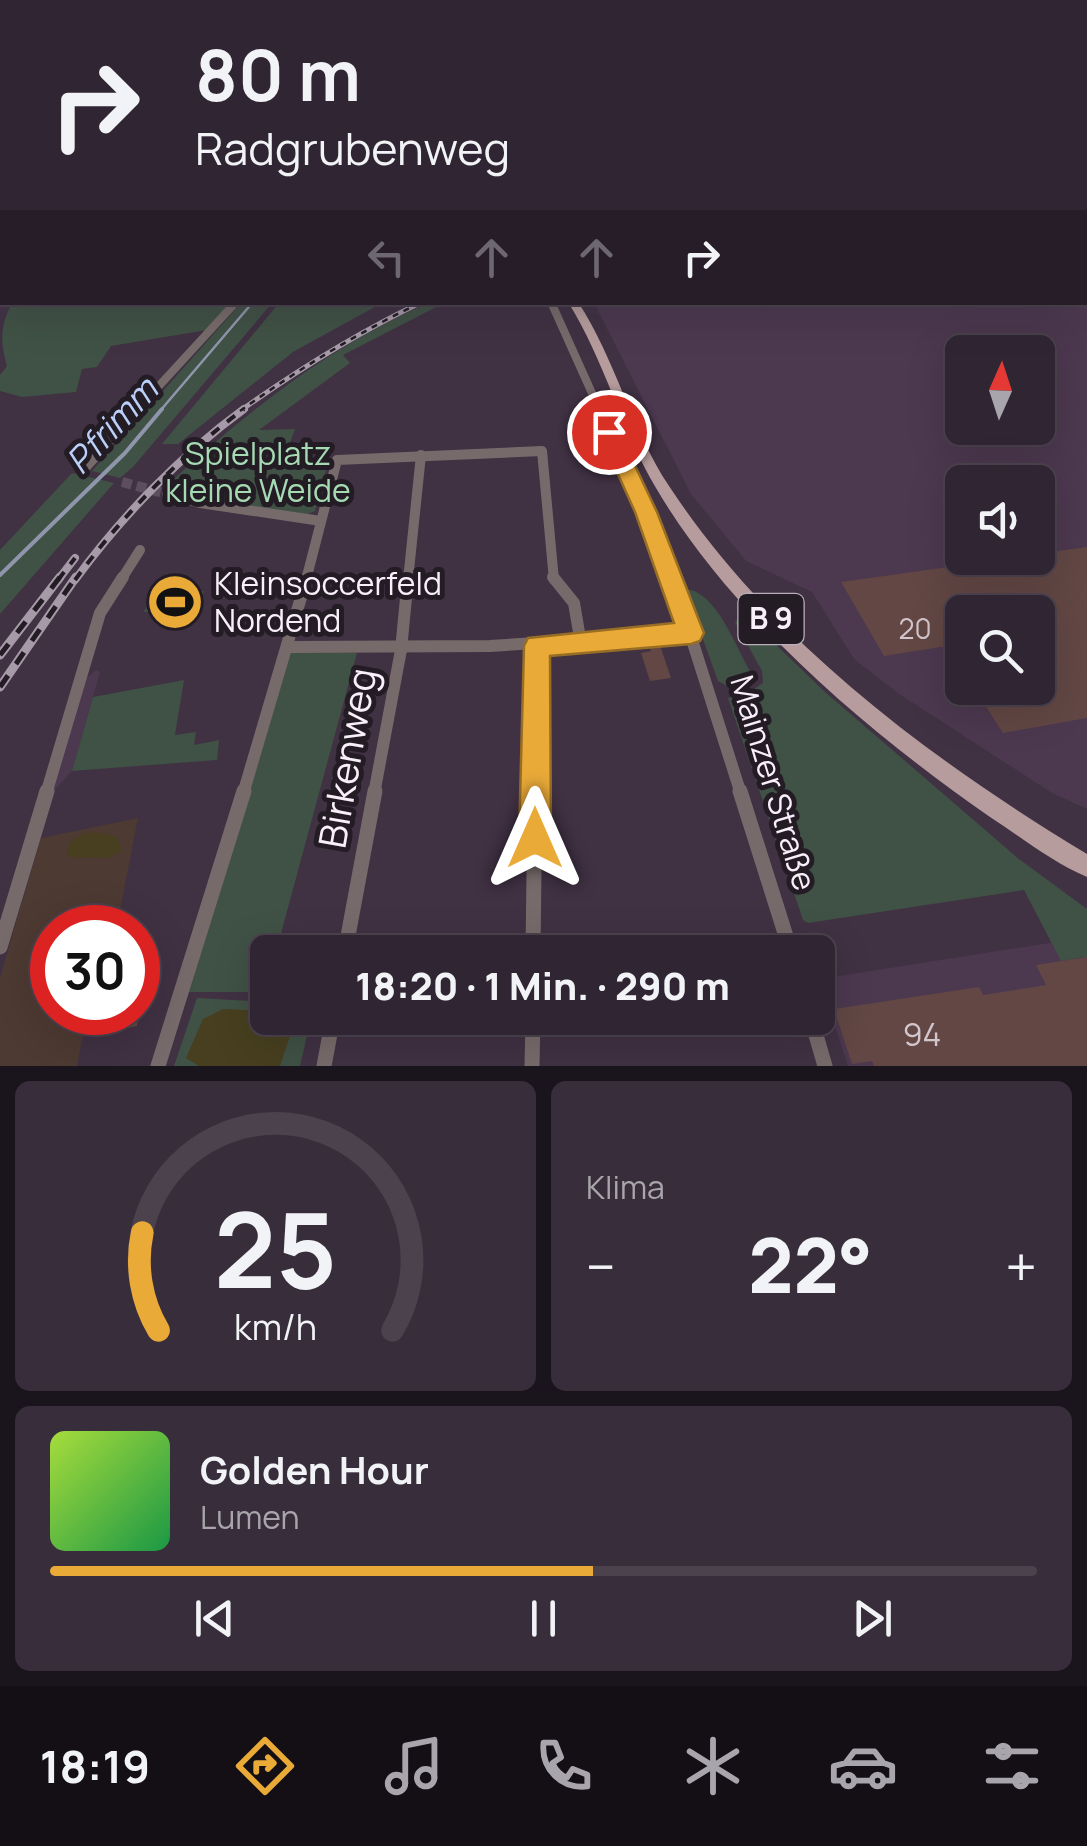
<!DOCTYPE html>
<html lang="de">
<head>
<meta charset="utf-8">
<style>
  :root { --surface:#302532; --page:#382d3a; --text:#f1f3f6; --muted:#a8a5ac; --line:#4b424d; --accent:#eaaa38 }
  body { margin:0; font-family:Manrope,sans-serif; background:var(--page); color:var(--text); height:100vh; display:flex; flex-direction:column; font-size:38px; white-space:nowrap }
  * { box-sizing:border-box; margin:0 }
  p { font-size:32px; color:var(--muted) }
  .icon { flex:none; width:55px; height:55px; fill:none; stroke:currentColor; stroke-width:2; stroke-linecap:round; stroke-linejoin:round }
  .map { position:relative; height:1066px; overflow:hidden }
  .sheet { display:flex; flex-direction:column; gap:15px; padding:15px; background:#1a141c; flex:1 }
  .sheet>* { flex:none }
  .guide { position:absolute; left:0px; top:0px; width:1088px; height:305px; box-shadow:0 10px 40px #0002,0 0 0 2px var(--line); background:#302532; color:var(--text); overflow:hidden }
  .needle { width:65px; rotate:3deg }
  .fabs { position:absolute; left:945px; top:335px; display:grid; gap:20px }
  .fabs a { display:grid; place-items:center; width:110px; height:110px; border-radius:15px; background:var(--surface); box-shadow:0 10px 40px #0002,0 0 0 2px var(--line); font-size:50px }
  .speed { position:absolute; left:30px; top:905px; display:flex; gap:20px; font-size:50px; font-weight:700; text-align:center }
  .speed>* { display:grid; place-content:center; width:130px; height:130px; border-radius:50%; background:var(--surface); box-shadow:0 10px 40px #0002,0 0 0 2px var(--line); line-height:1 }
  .speed .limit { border:15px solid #d22; background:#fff; color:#111 }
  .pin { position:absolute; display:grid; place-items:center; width:85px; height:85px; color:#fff; margin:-42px; border:5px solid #fff; border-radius:50%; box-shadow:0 2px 10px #0007 }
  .me { position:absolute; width:110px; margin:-55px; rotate:0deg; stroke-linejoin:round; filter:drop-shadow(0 0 8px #0008) }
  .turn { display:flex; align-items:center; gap:35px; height:210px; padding:0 30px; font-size:45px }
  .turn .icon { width:130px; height:130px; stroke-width:2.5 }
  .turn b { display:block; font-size:70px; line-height:85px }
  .lanes { display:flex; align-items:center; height:95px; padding:0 30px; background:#0003; justify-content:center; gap:50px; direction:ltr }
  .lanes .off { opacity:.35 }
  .big { font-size:75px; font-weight:800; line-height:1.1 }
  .sheet .card { flex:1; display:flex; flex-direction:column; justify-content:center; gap:15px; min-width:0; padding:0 35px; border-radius:15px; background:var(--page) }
  .sheet .dial { align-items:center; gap:0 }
  .dial svg { height:260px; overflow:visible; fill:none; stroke:var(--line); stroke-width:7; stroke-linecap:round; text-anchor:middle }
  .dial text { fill:var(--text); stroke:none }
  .song { display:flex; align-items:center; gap:30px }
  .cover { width:120px; height:120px; border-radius:15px; background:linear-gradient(135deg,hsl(80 70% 55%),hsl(140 70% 35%)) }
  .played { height:10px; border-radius:5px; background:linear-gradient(90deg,var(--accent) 55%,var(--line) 55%) }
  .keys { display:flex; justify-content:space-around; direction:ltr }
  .heat { display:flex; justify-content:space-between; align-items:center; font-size:55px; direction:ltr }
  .sheet .tiles { flex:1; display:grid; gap:15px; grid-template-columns:1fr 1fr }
  .card:last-child { grid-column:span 2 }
  .trip { position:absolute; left:250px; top:935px; width:585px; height:100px; border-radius:15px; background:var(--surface); box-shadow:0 10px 40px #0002,0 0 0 2px var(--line); font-weight:800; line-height:100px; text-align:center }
  .dock { display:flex; height:160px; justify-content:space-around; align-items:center; background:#130f14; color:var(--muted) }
  .dock .icon { width:70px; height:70px }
  .dock .on { color:var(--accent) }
  .dock b { font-size:45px; color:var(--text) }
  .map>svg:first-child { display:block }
  .built { fill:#4c384f; fill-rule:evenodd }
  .education { fill:#4d3a32 }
  .green { fill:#405145 }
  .sand { fill:#473f1f }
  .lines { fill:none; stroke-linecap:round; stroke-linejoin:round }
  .stream-far1 { stroke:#8f96ac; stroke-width:2.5 }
  .stream { stroke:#8f96ac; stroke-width:4 }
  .building { fill:#624744 }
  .street-tunnel { stroke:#5c4e5e; stroke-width:10; stroke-dasharray:10 5; stroke-linecap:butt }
  .street-far3 { stroke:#776a6a; stroke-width:8 }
  .street-far2 { stroke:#776a6a; stroke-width:10 }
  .street-far1 { stroke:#776a6a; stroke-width:12 }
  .street { stroke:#776a6a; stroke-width:15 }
  .primary { fill:#b69c9c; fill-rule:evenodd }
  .rail-far2-casing { stroke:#a69aa8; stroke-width:5 }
  .rail-far1-casing { stroke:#a69aa8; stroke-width:8 }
  .rail-casing { stroke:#a69aa8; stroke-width:9 }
  .rail-far2 { stroke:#231c24; stroke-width:2.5; stroke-dasharray:6; stroke-linecap:butt }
  .rail-far1 { stroke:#231c24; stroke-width:4; stroke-dasharray:10; stroke-linecap:butt }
  .rail { stroke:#231c24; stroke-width:5; stroke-dasharray:14; stroke-linecap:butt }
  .route { fill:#eaaa38; stroke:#986e24; stroke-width:2.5 }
  .labels { text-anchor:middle; stroke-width:10; stroke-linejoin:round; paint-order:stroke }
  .number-label { font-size:28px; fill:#d3c5cc }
  .shield { fill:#231c24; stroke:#b9b0ba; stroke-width:2.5 }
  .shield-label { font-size:30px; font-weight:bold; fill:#f9effa }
  .park-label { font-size:32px; fill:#a5dab3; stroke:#231c24 }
  .poi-label { font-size:32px; fill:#f9effa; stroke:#231c24; text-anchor:start }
  .street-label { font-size:32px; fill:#f9effa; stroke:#231c24 }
  .near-number-label { font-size:32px; fill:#d3c5cc }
  .water-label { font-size:35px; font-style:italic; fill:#bad0f9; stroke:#231c24 }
  .near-street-label { font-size:38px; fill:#f9effa; stroke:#231c24 }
</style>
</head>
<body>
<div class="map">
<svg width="1087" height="1066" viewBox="0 0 1087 1066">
  <rect width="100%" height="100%" fill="#403143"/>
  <g class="built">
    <path d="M1085,229H1087V809L1052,793L899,694L854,659L812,592L746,561L691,494L594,303L1085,302ZM962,352H1038V428H962ZM962,482H1038V558H962ZM962,612H1038V688H962Z"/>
    <polygon points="96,670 100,672 72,771 48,798 82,682"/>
    <polygon points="1087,937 1087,1066 848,1066 820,979"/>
  </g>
  <polygon class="education" points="138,818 120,910 108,913 105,927 52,928 52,1012 87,1013 77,1066 0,1066 0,977 41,838"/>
  <g class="green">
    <path d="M12,303H231L207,330L111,346L97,367L82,369L76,392L22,397L0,391V375L7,366C0,341 0,326 12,303Z"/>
    <polygon points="241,303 272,303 133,467 120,478 92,471"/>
    <polygon points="279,303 382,303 293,352 178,444 162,444"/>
    <path d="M428,303H444L343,355L350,363L259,430L295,429L287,451L296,456L294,464L327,467L315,511L308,514L198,500L165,487C245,413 328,347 428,303Z"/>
    <polygon points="72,473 114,483 0,614 0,550"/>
    <polygon points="156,589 204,591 195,613 144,612"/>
    <path d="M685,589C716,591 735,645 749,669L750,677L744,684L727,686L718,681Z"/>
    <polygon points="744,614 825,692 1019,859 1087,909 1087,961 1084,957 1061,961 1024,890 808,923 803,920 728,698 746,694 763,683 762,671 735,622"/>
    <polygon points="291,650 357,653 276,952 268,952 265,992 181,992"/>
    <polygon points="184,680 175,735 196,732 194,745 219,740 217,760 72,771 93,697"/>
    <polygon points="197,998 267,1002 268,1018 311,1018 300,1066 174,1066"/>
  </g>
  <g class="sand">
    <path d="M94,832L116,836L122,851L108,858L68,857C64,839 80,834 94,832Z"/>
    <polygon points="223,1009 264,1011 280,1025 300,1031 300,1037 290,1036 280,1066 199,1066 186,1058 203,1019"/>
  </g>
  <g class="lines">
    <polyline class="stream-far1" points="160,411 253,302"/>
    <polyline class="stream" points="0,575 125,453 162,409"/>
  </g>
  <g class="building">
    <polygon points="1087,547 1087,718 1003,733 974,688 1038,688 1038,612 962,612 962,670 947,646 884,656 841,582 1013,558 1038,558 1038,554"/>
    <polygon points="660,645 671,678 650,681 641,653 651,651 649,646"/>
    <polygon points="1087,957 1087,1066 874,1066 872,1061 852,1064 834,1009 979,987 983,995 1046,985 1036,965"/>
    <polygon points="108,1012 139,1012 137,1026 104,1033"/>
  </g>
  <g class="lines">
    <polyline class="street-tunnel" points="122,482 167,494"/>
    <g class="street-far3">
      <polyline points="551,302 600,411"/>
      <polyline points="136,411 236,302"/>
    </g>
    <g class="street-far2">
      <polyline points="599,409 673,580"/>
      <polyline points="82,471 139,409"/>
      <polyline points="167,494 200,503 321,521"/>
      <polyline points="121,580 140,550"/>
      <polyline points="306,580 337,460 542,451 554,580"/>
      <polyline points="408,580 421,455"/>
    </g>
    <g class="street-far1">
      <polyline points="553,577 574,603 581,644"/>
      <polyline points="672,577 741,794"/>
      <polyline points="289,647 490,646 691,633"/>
      <polyline points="46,794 100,613 123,577"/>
      <polyline points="243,794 307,577"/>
      <polyline points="374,794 401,650 408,577"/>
      <polyline points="535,794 537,646"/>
    </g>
    <g class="street">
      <polyline points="740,791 791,952"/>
      <polyline points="0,947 47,791"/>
      <polyline points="345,952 375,791"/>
      <polyline points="533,952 535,791"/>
      <polyline points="811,1018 825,1066"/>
      <polyline points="158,1066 244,791"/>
      <polyline points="324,1066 333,1018"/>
      <polyline points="532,1066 533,1018"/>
    </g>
    <path class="primary" d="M568,302H578C616,360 631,429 669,486C771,641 930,759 1087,854V877C1053,863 1021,837 990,817C869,733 731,616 656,488C621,429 605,361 568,302Z"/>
    <g class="rail-far2-casing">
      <g id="rail-far2">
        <polyline points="0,299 2,294"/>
        <path d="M240,411C299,369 357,333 422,302"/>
      </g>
    </g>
    <g class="rail-far1-casing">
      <g id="rail-far1">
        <polyline points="58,580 75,558"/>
        <path d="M75,580C121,517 181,455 244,409"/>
      </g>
    </g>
    <g class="rail-casing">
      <g id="rail">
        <polyline points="0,655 60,577"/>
        <polyline points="0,687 76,577"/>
      </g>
    </g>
    <use href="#rail-far2" class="rail-far2"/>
    <use href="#rail-far1" class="rail-far1"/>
    <use href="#rail" class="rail"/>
  </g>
  <linearGradient id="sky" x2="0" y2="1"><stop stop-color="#231b25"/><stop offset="0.54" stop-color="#534e66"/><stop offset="1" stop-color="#534e66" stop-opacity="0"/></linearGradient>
  <rect width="1087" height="324" fill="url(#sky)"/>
  <polygon class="route" points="609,426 619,432 657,512 704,633 700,641 691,644 550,656 551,838 546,849 535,854 524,849 519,838 524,646 528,638 674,623 635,512 599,432"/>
  <defs>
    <g id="stadium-disc" transform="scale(2.875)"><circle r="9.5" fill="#eaaa38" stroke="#231c24"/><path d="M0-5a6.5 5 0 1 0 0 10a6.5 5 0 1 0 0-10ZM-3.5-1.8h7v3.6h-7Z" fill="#111"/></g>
  </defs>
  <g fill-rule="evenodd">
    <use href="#stadium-disc" x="175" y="602"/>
  </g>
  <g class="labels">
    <g class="number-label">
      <text x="915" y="639">20</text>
    </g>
    <rect class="shield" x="738.5" y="594" width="65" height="50" rx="8"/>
    <g class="shield-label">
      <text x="771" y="629">B 9</text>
    </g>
    <g class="park-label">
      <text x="258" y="465">Spielplatz<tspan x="258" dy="37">kleine Weide</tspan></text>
    </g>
    <g class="poi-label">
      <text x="214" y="595">Kleinsoccerfeld<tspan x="214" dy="37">Nordend</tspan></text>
    </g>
    <g class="street-label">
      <text transform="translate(773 783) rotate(73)" y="11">Mainzer Straße</text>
    </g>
    <g class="near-number-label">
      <text x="922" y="1046">94</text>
    </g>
    <g class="water-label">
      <text transform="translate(112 426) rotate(-47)" y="12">Pfrimm</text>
    </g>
    <g class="near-street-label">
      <text transform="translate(348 758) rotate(-80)" y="13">Birkenweg</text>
    </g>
  </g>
</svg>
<div class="fabs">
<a><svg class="needle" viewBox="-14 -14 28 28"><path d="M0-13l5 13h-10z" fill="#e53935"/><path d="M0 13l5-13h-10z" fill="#a8a5ac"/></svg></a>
<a><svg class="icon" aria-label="sound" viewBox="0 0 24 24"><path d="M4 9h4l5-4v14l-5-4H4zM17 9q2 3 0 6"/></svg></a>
<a><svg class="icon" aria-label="search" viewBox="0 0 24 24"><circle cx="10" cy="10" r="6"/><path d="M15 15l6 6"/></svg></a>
</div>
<div class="speed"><div class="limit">30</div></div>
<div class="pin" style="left:609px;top:432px;background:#d93025"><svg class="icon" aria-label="arrive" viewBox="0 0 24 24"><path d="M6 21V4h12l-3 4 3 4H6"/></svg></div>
<svg class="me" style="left:535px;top:838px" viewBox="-20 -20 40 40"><path d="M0-17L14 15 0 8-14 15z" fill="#eaaa38" stroke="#fff" stroke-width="4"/></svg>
<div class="trip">18:20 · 1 Min. · 290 m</div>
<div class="guide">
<div class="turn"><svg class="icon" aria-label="right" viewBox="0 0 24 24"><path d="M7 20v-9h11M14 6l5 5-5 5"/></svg><div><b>80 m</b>Radgrubenweg</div></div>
<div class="lanes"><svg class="icon off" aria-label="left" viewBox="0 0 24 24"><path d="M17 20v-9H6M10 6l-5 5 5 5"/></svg><svg class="icon off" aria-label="ahead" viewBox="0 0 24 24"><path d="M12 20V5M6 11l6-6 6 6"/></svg><svg class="icon off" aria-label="ahead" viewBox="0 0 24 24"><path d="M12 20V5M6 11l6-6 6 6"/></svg><svg class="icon" aria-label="right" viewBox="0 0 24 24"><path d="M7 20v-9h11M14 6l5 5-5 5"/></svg></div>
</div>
</div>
<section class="sheet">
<div class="tiles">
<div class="card dial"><svg viewBox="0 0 100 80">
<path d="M14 69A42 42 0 1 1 86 69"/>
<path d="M14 69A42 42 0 0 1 9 39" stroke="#eaaa38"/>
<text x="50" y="56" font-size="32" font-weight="700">25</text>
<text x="50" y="72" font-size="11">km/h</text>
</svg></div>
<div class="card"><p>Klima</p>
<div class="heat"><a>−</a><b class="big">22°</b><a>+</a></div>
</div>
<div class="card">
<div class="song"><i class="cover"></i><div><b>Golden Hour</b><p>Lumen</p></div></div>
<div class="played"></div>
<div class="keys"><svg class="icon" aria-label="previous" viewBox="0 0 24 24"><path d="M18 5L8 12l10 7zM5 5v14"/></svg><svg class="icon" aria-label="pause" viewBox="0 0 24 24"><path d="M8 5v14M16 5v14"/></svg><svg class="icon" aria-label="next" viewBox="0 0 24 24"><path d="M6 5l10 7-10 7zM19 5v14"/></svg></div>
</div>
</div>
</section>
<nav class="dock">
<b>18:19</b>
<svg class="icon on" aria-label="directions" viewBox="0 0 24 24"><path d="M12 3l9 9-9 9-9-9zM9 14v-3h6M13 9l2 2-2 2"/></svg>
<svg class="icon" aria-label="music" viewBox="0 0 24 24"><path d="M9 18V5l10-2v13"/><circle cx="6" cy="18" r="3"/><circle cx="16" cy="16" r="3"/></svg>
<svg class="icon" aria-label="phone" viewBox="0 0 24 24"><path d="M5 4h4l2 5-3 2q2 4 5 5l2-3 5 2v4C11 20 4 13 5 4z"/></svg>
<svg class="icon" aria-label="climate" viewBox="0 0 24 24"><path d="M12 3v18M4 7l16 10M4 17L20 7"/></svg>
<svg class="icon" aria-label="car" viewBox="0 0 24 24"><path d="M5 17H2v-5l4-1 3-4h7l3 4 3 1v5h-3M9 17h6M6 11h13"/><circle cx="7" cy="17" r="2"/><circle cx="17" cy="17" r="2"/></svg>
<svg class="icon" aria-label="filters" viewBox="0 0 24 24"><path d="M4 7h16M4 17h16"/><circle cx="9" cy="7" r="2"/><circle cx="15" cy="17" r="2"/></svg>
</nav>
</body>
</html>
